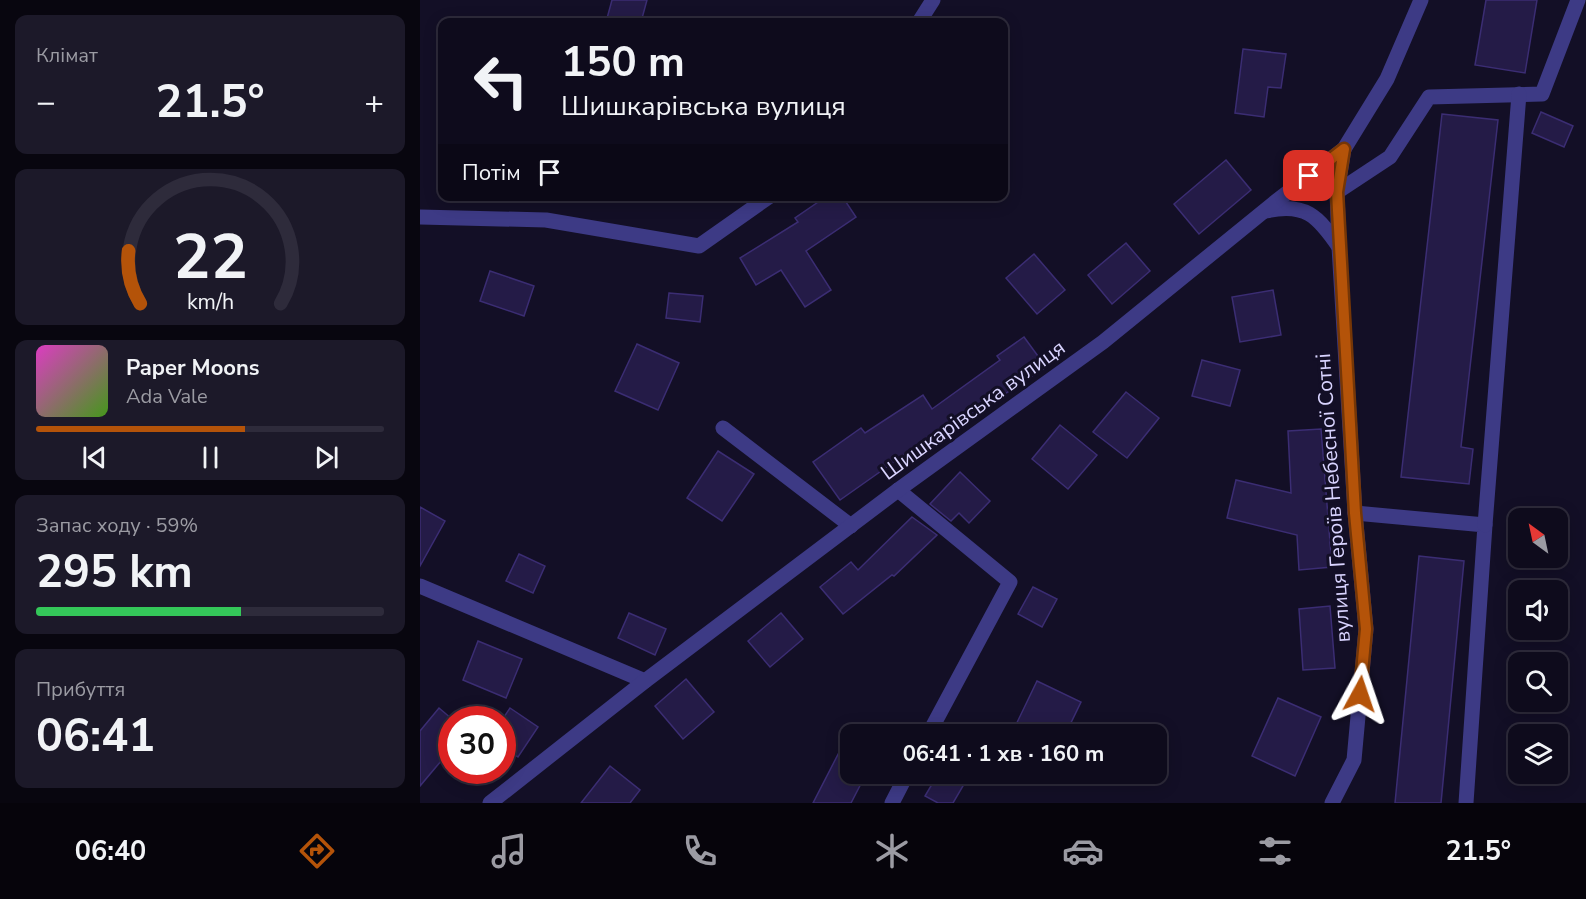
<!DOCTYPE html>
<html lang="uk">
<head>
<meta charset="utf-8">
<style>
  :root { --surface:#0e0b1c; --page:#1c1929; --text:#f1f3f6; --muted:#9b9ba3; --line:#2e2b3b; --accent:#b45309 }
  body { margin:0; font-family:"Nunito Sans",sans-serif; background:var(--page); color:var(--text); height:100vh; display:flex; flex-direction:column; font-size:22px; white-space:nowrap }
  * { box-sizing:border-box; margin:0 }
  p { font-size:20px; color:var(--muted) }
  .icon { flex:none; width:33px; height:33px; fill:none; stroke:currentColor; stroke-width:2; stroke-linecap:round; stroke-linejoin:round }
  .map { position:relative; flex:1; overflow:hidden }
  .side { display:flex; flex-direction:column; gap:15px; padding:15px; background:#08060f; width:420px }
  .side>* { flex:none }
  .banner { position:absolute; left:18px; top:18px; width:570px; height:183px; border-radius:12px; box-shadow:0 3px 15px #0003,0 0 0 2px var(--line); background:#0e0b1c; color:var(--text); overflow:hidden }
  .needle { width:39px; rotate:327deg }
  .buttons { position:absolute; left:1088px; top:508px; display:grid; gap:12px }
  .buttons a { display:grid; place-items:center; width:60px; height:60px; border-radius:12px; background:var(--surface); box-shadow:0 3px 15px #0003,0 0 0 2px var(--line); font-size:30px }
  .speed { position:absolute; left:18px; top:706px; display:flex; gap:12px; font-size:30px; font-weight:700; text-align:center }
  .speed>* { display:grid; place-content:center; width:78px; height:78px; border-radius:50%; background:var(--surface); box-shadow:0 3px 15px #0003,0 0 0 2px var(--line); line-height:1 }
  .speed .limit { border:9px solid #d22; background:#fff; color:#111 }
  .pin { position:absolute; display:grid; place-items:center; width:51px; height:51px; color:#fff; margin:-26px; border-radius:12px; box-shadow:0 3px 9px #0006 }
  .me { position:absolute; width:66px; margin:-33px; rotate:5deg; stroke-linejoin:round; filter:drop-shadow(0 0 4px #0008) }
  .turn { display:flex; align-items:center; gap:21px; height:126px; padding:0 24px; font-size:27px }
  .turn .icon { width:78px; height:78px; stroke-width:2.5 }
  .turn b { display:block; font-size:42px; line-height:51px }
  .then { display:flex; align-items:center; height:57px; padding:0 24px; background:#0003; gap:12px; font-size:22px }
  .big { font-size:45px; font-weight:700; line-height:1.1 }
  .side .widget { flex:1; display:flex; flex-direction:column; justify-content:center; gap:9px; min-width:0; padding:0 21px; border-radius:12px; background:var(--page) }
  .side .dial { align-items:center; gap:0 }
  .dial svg { height:156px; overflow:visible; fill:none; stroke:var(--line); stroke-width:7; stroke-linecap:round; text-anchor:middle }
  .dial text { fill:var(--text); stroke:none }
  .song { display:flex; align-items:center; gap:18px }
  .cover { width:72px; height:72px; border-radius:9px; background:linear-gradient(135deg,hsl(310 70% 55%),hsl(100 70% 35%)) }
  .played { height:6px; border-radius:3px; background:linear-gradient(90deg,var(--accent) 60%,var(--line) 60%) }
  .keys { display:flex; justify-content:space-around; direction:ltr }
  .heat { display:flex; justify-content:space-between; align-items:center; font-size:33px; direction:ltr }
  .charge { height:9px; border-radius:4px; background:linear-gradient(90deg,#34c759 59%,var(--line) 0) }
  .trip { position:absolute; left:420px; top:724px; width:327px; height:60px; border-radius:12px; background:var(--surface); box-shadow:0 3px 15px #0003,0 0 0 2px var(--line); font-weight:700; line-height:60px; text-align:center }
  .tabs { display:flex; height:96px; justify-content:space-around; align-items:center; background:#06040b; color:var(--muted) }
  .tabs .icon { width:42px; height:42px }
  .tabs .selected { color:var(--accent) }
  .tabs b { font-size:27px; color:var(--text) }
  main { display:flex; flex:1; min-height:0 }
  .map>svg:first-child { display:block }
  .building { fill:#241b47; stroke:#3b2d73; stroke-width:1.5 }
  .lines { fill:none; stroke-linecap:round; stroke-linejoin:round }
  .minor { stroke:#3d3a85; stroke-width:15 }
  .route-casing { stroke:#753606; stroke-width:15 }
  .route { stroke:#b45309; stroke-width:10 }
  .labels { text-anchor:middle; stroke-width:6; stroke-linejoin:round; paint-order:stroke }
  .street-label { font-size:21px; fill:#d9d4ff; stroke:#130f26 }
</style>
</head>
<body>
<main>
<section class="side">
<div class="widget"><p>Клімат</p>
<div class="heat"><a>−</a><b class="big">21.5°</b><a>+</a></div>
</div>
<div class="widget dial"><svg viewBox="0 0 100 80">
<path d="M14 69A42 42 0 1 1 86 69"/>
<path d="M14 69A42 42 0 0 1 8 42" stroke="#b45309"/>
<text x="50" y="56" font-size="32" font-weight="700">22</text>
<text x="50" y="72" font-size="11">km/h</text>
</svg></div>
<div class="widget">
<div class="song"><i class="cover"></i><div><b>Paper Moons</b><p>Ada Vale</p></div></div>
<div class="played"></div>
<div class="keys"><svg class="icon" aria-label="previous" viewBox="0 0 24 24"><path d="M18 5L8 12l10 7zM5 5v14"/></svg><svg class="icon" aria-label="pause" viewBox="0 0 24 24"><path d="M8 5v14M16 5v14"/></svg><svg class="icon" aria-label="next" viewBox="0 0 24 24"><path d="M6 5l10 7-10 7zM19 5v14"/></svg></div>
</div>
<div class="widget"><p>Запас ходу · 59%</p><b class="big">295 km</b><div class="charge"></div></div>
<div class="widget"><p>Прибуття</p><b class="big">06:41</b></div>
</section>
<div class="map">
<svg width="1166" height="803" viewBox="0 0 1166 803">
  <rect width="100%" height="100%" fill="#130f26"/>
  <g class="building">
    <polygon points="192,0 227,0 221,22 186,22"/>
    <polygon points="1066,0 1117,0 1105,73 1055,65"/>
    <polygon points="823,49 866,54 861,88 848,87 844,117 815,113"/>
    <polygon points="1121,112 1153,126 1144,147 1112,133"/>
    <polygon points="1022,114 1078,120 1041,447 1053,449 1049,484 981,477"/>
    <polygon points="806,160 831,190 779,234 754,204"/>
    <polygon points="407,196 422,196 436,217 386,251 411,290 385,307 361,270 336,285 320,258 378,222 375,218"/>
    <polygon points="706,243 730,271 692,304 668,275"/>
    <polygon points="614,254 645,290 617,314 586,278"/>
    <polygon points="70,271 114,286 104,316 60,301"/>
    <polygon points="853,290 861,335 820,342 812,297"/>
    <polygon points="249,293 283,296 280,322 246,318"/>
    <polygon points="604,337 626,367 493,454 491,450 420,500 393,462 441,428 445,433 503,395 512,409 580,360 577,356"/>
    <polygon points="217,344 259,363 238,410 195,391"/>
    <polygon points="782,360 820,370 810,406 772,396"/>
    <polygon points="706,392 739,418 707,458 673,432"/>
    <polygon points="640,425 677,455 648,489 612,459"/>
    <polygon points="901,429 912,567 879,570 877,535 807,518 816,480 871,493 868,431"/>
    <polygon points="298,451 334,474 302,521 267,498"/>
    <polygon points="540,472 570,501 549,523 539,513 531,521 510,504"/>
    <polygon points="0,507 25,521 0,566"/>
    <polygon points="492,517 517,535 474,576 472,575 423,614 400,587 431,562 438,570"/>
    <polygon points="99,554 125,566 113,593 86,581"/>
    <polygon points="999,556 1044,561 1021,803 975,803"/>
    <polygon points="613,587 637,599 622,627 598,614"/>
    <polygon points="910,606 915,668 883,670 879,609"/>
    <polygon points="209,613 246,629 235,655 198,638"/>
    <polygon points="361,613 383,639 350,667 328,641"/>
    <polygon points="58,641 102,659 86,698 43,680"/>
    <polygon points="266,679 294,712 263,739 235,706"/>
    <polygon points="617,681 661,702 645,735 591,735"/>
    <polygon points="858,698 901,717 875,776 832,756"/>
    <polygon points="19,708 32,719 32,748 0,786 0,731"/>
    <polygon points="90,708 118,727 98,757 82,747 82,720"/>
    <polygon points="430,731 430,774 446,774 431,803 393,803"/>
    <polygon points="190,766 220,790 210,803 161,803"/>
    <polygon points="518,774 550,774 533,803 518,803 505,796"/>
  </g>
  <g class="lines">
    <g class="minor">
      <polyline points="499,22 513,0"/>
      <polyline points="917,192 970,157 1009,97 1122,94 1158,0"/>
      <path d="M846,211C885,202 898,216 919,247"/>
      <polyline points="0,217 126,220 279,246 350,196"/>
      <polyline points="303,428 431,526"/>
      <polyline points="478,490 590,582 508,735"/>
      <polyline points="935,513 1065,525 1046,803"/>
      <polyline points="1065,525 1099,94"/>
      <polyline points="0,586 225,681"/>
      <polyline points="70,803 225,681 478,490 683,342 854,203 924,149 967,79 1001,0"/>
      <polyline points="472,803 487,774"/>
      <polyline points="912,803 934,760 946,629 935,513 919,247 917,192 924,149"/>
    </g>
  </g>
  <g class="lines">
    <g class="route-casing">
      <polyline id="route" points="889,176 924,149 917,192 935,513 946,629 940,694"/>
    </g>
    <use href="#route" class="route"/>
  </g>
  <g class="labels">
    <g class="street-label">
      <text transform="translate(553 410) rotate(-36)" y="7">Шишкарівська вулиця</text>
      <text transform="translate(913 498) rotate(-94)" y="7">вулиця Героїв Небесної Сотні</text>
    </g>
  </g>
</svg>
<div class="buttons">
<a><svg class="needle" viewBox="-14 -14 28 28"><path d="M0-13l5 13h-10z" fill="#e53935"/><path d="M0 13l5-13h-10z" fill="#9b9ba3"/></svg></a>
<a><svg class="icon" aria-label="sound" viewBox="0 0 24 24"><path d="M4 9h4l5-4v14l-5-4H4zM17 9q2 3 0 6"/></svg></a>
<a><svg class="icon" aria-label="search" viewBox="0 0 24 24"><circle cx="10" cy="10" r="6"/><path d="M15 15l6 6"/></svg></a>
<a><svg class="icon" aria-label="layers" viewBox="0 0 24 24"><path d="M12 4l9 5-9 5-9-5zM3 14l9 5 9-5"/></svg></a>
</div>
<div class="speed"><div class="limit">30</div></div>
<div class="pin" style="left:889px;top:176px;background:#d93025"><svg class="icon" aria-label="arrive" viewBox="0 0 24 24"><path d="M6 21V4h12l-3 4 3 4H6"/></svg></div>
<svg class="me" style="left:940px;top:694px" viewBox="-20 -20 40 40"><path d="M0-17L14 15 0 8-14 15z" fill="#b45309" stroke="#fff" stroke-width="4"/></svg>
<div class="trip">06:41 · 1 хв · 160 m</div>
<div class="banner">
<div class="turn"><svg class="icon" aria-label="left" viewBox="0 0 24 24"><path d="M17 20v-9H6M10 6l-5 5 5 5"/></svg><div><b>150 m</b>Шишкарівська вулиця</div></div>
<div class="then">Потім<svg class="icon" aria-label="arrive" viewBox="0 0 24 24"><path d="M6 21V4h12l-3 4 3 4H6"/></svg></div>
</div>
</div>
</main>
<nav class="tabs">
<b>06:40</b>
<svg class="icon selected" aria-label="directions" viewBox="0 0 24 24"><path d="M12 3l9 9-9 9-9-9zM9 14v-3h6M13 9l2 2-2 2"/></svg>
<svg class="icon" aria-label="music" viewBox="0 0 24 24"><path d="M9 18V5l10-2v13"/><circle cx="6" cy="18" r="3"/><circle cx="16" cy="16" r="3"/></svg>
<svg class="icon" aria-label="phone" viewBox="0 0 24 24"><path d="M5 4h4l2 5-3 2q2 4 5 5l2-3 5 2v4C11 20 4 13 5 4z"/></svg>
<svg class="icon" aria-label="climate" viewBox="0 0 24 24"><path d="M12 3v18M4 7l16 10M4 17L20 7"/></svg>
<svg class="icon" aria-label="car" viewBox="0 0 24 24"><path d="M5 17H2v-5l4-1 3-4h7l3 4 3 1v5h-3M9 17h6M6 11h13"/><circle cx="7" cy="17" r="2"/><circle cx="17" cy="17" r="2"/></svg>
<svg class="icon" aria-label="filters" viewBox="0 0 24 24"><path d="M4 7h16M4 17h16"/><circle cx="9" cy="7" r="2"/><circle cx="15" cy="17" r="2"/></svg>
<b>21.5°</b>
</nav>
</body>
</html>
